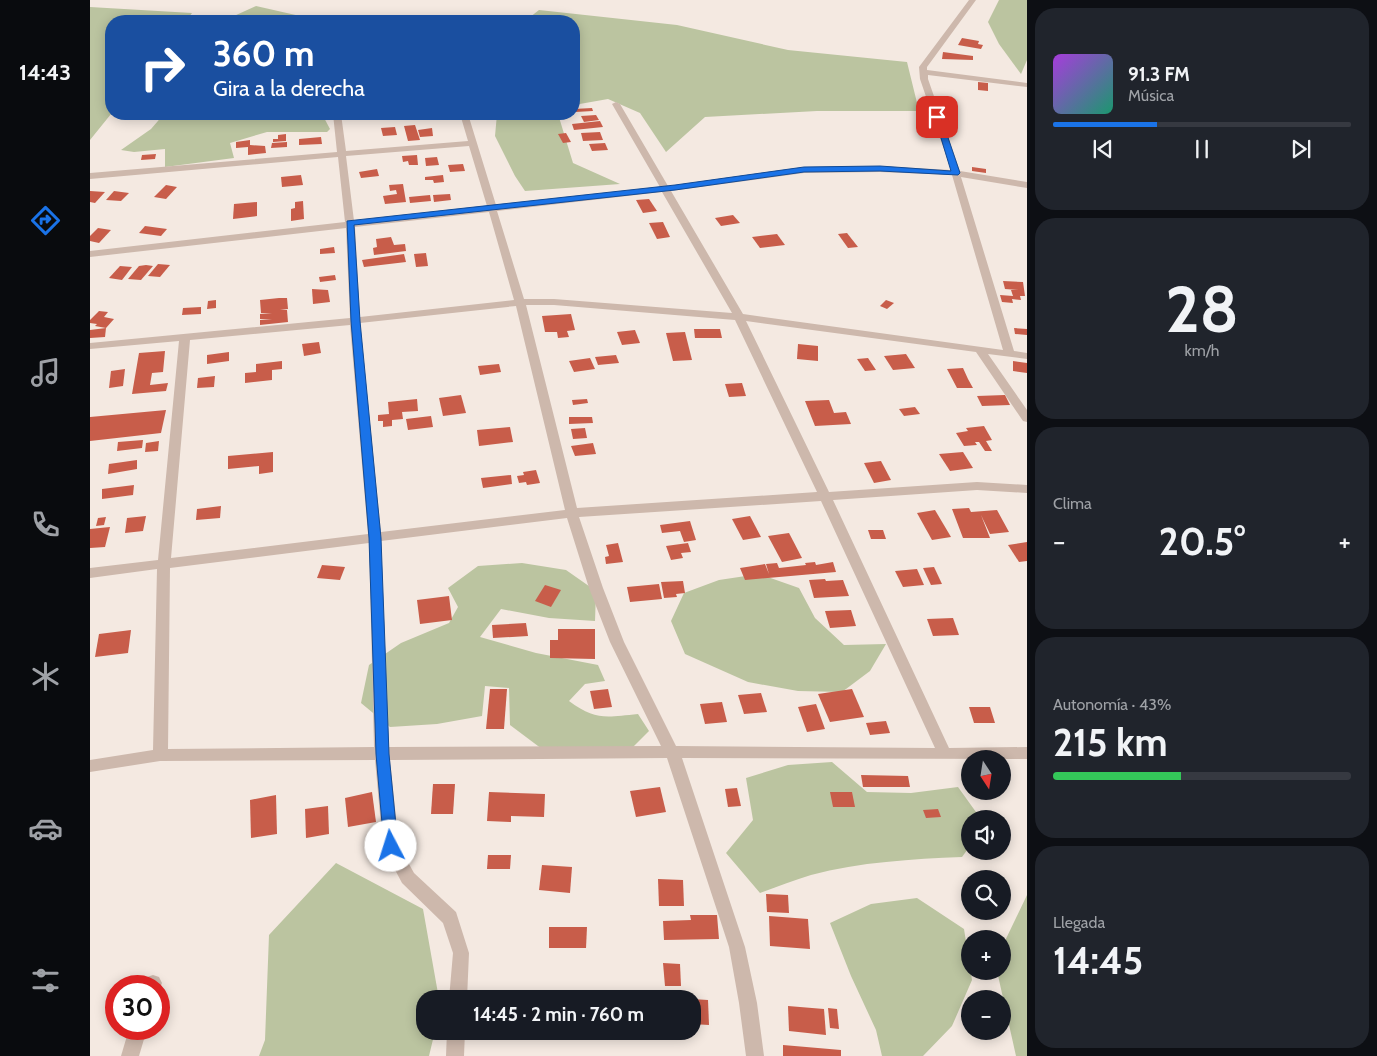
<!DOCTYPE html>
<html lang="es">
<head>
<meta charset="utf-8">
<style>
  :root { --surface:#171b24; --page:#20242c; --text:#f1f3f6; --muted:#9ea1a6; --line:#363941; --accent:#1a73e8 }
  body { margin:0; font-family:Cabin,sans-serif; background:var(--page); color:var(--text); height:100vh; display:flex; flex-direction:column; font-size:19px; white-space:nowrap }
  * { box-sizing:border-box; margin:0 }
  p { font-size:16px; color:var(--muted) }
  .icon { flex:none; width:28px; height:28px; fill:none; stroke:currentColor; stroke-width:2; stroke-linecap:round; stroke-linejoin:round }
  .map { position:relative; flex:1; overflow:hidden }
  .side { display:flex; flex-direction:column; gap:8px; padding:8px; background:#0d0f14; width:350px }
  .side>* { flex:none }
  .hud { position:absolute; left:15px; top:15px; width:475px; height:105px; border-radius:20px; box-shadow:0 2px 12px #0003; background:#1a4fa0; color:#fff; overflow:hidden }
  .needle { width:32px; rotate:168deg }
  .buttons { position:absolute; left:871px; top:750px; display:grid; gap:10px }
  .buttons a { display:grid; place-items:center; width:50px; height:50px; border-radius:50%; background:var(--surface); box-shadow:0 2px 12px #0003; font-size:25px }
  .speed { position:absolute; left:15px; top:975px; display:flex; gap:10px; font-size:25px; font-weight:700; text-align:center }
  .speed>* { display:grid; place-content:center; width:65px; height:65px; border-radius:50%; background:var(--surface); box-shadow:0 2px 12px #0003; line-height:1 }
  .speed .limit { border:8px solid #d22; background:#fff; color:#111 }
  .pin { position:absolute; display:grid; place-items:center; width:42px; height:42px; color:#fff; margin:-21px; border-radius:10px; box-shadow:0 2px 8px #0006 }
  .me { position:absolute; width:55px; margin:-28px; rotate:355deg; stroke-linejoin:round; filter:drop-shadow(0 0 4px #0008) }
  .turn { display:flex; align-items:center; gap:18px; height:105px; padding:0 25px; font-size:22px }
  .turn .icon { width:65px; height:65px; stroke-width:2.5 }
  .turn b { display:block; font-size:35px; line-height:42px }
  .big { font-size:38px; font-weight:700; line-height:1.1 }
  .side .widget { flex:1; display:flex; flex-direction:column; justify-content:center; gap:8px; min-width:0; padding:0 18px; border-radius:20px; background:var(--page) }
  .side .dial { align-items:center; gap:0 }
  .dial b { font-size:65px; line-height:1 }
  .song { display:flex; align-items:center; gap:15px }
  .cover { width:60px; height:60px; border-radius:8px; background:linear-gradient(135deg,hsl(280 70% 55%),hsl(160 70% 35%)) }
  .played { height:5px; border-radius:2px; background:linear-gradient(90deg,var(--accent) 35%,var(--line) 35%) }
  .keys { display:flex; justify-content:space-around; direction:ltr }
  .heat { display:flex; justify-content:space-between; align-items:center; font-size:28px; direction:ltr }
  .charge { height:8px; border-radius:4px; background:linear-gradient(90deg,#34c759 43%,var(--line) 0) }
  .trip { position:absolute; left:326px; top:990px; width:285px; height:50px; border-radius:20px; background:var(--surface); box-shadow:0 2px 12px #0003; font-weight:700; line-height:50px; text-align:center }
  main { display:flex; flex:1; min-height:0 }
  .dock { display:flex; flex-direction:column; width:90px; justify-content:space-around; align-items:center; background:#090b0e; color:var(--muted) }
  .dock .icon { width:35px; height:35px }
  .dock .on { color:var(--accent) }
  .dock b { font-size:22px; color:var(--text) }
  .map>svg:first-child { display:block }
  .green { fill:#bbc4a0 }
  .building { fill:#c85d4a }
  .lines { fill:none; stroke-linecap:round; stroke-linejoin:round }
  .minor { fill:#cdb8ac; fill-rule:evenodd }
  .route { fill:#1a73e8; stroke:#114b97 }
</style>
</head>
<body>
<main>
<nav class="dock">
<b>14:43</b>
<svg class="icon on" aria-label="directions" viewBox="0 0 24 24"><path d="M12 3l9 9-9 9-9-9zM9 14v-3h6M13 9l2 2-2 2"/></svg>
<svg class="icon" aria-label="music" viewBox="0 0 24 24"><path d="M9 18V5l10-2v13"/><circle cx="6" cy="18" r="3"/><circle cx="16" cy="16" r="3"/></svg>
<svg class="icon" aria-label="phone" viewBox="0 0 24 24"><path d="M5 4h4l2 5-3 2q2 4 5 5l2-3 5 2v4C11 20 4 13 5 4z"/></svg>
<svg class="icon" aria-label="climate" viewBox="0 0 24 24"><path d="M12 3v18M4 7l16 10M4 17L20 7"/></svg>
<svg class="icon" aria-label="car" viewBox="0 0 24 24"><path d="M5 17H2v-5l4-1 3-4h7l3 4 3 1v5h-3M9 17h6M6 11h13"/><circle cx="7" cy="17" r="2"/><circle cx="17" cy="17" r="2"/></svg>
<svg class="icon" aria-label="filters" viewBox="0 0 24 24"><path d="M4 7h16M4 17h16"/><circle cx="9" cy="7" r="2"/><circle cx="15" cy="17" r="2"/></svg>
</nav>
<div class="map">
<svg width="937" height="1056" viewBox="0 0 937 1056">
  <rect width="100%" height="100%" fill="#f4e9e1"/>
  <g class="green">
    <polygon points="909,0 937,0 937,60 931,74 909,44 898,22"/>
    <polygon points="166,6 210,16 202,21 133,21"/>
    <polygon points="0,7 102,13 96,21 21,21 21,114 0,140"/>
    <polygon points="449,10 587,25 698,50 817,62 829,111 727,111 615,117 576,152 550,113 518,99 484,105 484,21 435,21"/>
    <polygon points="74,114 232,114 240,129 237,132 177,132 140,143 144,158 75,167 75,149 44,152 31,150 61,129"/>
    <polygon points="407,114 468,114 483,163 530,184 435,191 425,176 405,136"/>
    <path d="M432,563L476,570L506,591L505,621L459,618L411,609L390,637L446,653L508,665L515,681L495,684L479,701C506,721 516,717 548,714L559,731L543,747L452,749L420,725L419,688L395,686L392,716L347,724L300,727L271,703L279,665L311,643L359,623L368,607L358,588L388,566Z"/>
    <polygon points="669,574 709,588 725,618 754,645 796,644 780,671 752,692 708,691 658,682 595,654 581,621 594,593 629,580"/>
    <path d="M742,762L777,792L821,793L868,787L891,819H880V846L872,857C822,859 770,862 721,875C704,880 687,887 670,893L636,853L663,820L656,778L698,765Z"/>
    <polygon points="246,863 333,909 349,999 335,999 335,1031 345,1031 339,1056 169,1056 175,1040 179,935"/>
    <polygon points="937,895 937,1056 926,1056 907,971 912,971 913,945"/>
    <polygon points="827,898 874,929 882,980 862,1026 833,1056 792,1056 786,1030 761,976 740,923 781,904"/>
  </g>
  <g class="building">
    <polygon points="872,38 889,41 888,44 893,45 891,49 868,45"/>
    <polygon points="853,52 883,56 883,60 852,59"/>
    <polygon points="888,82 898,83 898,91 888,90"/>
    <polygon points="502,108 503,111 485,112 484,109"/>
    <polygon points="275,114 290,114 291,118 276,120"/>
    <polygon points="506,115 509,120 494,122 491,116"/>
    <polygon points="510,121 513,127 484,130 482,124"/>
    <polygon points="325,125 330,140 318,141 314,126"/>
    <polygon points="305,127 307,135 293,136 291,128"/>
    <polygon points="342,128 343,136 330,137 328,130"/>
    <polygon points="510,132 513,140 493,141 491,133"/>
    <polygon points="476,133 481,142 473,143 468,134"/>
    <polygon points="196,134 196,141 183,142 183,139 188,139 188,135"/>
    <polygon points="231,137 232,144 209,145 209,139"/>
    <polygon points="160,140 160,145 175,146 176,153 158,155 158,147 146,148 146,142"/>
    <polygon points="197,142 197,147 181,148 182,143"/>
    <polygon points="515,143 518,150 502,151 499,144"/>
    <polygon points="66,154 65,159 51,160 52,155"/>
    <polygon points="327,155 328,165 319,165 318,161 313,162 312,156"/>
    <polygon points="347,157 349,165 336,166 335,158"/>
    <polygon points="373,164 375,171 360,172 358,165"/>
    <polygon points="882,167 896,169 896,173 882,171"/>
    <polygon points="287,169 289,176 271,178 269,172"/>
    <polygon points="211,175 213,185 192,187 191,177"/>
    <polygon points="353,175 354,182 344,183 343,180 335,180 335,177"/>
    <polygon points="313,184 316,202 295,204 293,196 307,194 306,190 300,191 299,185"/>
    <polygon points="76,185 87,187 76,199 64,197"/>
    <polygon points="0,191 15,192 5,203 0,202"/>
    <polygon points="24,191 39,193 31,201 16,200"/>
    <polygon points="360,194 361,200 344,202 343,195"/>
    <polygon points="340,195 341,201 320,203 319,197"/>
    <polygon points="559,199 567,211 553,213 546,200"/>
    <polygon points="213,201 214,219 201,221 201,209 205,208 205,202"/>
    <polygon points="167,202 167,216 143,219 144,204"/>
    <polygon points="643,215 650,223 631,226 625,218"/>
    <polygon points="573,222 580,237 567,239 559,223"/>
    <polygon points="55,226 77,229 71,236 49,233"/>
    <polygon points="8,228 21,230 9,243 0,241 0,236"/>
    <polygon points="757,233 768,247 758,248 748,234"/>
    <polygon points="687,234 695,245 670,248 662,237"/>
    <polygon points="301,237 304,245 315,244 316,251 284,255 283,248 287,247 286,239"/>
    <polygon points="244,247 245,253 230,254 230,249"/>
    <polygon points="336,253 338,266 326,267 324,254"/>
    <polygon points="314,254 316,262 274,267 272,260"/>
    <polygon points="68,264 80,265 70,277 58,276"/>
    <polygon points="56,265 63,266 51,280 38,279 49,266"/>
    <polygon points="30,266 42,267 32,280 19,278"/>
    <polygon points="245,275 246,280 230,282 229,277"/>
    <polygon points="913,281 933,282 935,296 930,296 931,300 922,299 923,303 912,302 910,295 923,296 921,290 928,290 915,289"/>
    <polygon points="222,289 238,290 240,302 223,304"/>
    <polygon points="189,298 197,298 198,309 190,310 197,310 198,322 170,325 170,320 182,319 170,319 170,314 182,313 171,313 170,300"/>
    <polygon points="126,300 126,308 117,309 118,301"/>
    <polygon points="796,300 804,303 797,309 790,306"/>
    <polygon points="111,307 111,314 92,315 93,308"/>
    <polygon points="9,311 18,312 14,317 24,319 16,328 5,326 7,324 0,323 0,320"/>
    <polygon points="481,314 485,330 477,331 479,337 468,338 467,332 455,332 452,316"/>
    <polygon points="16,328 15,337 0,338 0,330"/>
    <polygon points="924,328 937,329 937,335 925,334"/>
    <polygon points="604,329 630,329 632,338 605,338"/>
    <polygon points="545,330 550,343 532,345 527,332"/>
    <polygon points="595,332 602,360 583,361 576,333"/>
    <polygon points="229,342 231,353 214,356 212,344"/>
    <polygon points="708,344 728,346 728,361 707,359"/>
    <polygon points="75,351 73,372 62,373 60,385 78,383 76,391 42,394 49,353"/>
    <polygon points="139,352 139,361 117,364 117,355"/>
    <polygon points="816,354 825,368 803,370 794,356"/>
    <polygon points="526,355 529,363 508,365 505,357"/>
    <polygon points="500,358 505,369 484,372 479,361"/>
    <polygon points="778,358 786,370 775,371 767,359"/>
    <polygon points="192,361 192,369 182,370 182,380 155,383 155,373 166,372 166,364"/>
    <polygon points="923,361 937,363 937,373 923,371"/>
    <polygon points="409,364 411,372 390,375 388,366"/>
    <polygon points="873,368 878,379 883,388 867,388 857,369"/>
    <polygon points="35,369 33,386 19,388 21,371"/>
    <polygon points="125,376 124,387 107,388 108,378"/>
    <polygon points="652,383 656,396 639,397 635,384"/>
    <polygon points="371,395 376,413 353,416 349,398"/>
    <polygon points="915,395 920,405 892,406 887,396"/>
    <polygon points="327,399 328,411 312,412 313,419 302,420 302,426 293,427 293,421 288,421 288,415 299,414 298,402"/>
    <polygon points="497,399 498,403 483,405 482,400"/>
    <polygon points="739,400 744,413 756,412 761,424 725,426 715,401"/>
    <polygon points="825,407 830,414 814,416 809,409"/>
    <polygon points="76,410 71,433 0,441 0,417"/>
    <polygon points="341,416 343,427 318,430 316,419"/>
    <polygon points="479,417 502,417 503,423 479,424"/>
    <polygon points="894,426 902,440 896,441 902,451 895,451 889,442 885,442 887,445 874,446 866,433 878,431 876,428"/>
    <polygon points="420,427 423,442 389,446 387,430"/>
    <polygon points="495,428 497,438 483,439 481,429"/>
    <polygon points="53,440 52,448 27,451 28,442"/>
    <polygon points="69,441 68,451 55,452 56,443"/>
    <polygon points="503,443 506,454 485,456 481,446"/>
    <polygon points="183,452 183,472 169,474 169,466 138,469 138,456"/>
    <polygon points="873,452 883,468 860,471 849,454"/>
    <polygon points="47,460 47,469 18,474 19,464"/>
    <polygon points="791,461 801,480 784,483 774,463"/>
    <polygon points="446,470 450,483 437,485 436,482 429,483 427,476 434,475 433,472"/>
    <polygon points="421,475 422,484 393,488 391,478"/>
    <polygon points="44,485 43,495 12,499 12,489"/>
    <polygon points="131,506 130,518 106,520 107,509"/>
    <polygon points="879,508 881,512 907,510 919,532 900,534 891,515 900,538 873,538 862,509"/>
    <polygon points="845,510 861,537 842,540 827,513"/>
    <polygon points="56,516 53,531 35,533 37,518"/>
    <polygon points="660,516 671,537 653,540 642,519"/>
    <polygon points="16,517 14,525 6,526 8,518"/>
    <polygon points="600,521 606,540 594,542 590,531 572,533 570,525"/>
    <polygon points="20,527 15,547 0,548 0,529"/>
    <polygon points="778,530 793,530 796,539 781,539"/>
    <polygon points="699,533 712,558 692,562 678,536"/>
    <polygon points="937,542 937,561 929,562 918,545"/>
    <polygon points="528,543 533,562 516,564 515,557 519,556 516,545"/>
    <polygon points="598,543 601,552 591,553 593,558 581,560 576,546"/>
    <polygon points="725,562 726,565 743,562 746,572 655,580 650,568 675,564 679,574 676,564 687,563 689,568 716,565 715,563"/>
    <polygon points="232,565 255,567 250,580 227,578"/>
    <polygon points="844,567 852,584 841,585 833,568"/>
    <polygon points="827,569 834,585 813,587 805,571"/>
    <polygon points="735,579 736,581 753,580 759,596 724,598 719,580"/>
    <polygon points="593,581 595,593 586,594 587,597 574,598 571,582"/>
    <polygon points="569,584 572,599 540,602 537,587"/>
    <polygon points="455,585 471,590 461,607 445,601"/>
    <polygon points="359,596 362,620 330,624 327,600"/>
    <polygon points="761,610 766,626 740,628 735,611"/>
    <polygon points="863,618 869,635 843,636 837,619"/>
    <polygon points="436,623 438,636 403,638 402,625"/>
    <polygon points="468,629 505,629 505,659 460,658 460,640 468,640"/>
    <polygon points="41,630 38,653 5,657 9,634"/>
    <polygon points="400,689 417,689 414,729 396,729"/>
    <polygon points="518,689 522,707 504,709 500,691"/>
    <polygon points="762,689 774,717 740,722 728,694"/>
    <polygon points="671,693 677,712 654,714 648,695"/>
    <polygon points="632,702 637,722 615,724 610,704"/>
    <polygon points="726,704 735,729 717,732 708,707"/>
    <polygon points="879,707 900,707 905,723 884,723"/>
    <polygon points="796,721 800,733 780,735 776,723"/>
    <polygon points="771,775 818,776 820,787 773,787"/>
    <polygon points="343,784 365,784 363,814 341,814"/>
    <polygon points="570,787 576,812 546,817 540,791"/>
    <polygon points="647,788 651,806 638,807 635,789"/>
    <polygon points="282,792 286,822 258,827 255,798"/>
    <polygon points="399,792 455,794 454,817 421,816 421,822 397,821"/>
    <polygon points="740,792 762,792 765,807 743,807"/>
    <polygon points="186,795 187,834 161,838 160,800"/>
    <polygon points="238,806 239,834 216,838 215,809"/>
    <polygon points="848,809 851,817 836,818 833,810"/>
    <polygon points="398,855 421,855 420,869 397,869"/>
    <polygon points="452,865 482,867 480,893 449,890"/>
    <polygon points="568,879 593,880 594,906 569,906"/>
    <polygon points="676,894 698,895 699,913 677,912"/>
    <polygon points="600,915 627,915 629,939 574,940 573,921 601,920"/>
    <polygon points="679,916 718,919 720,949 680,946"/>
    <polygon points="459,927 497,927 496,948 459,948"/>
    <polygon points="573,963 590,964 591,986 575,986"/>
    <polygon points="602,999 618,1000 619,1025 602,1024"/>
    <polygon points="698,1006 734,1009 736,1035 699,1031"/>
    <polygon points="738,1008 747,1009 749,1029 740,1028"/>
    <polygon points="693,1045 751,1050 751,1056 693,1056"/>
  </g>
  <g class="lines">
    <g class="minor">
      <path d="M879,0H886L837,67V70L937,83V87L838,75V79L870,171L937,182V188L871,177L924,351L937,353V359L898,354L937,410V422L933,421L886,352L656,321L739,492L887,482L937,485V493L887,490L743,500L859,748L937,747V759L592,758L655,947L667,1003L674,1056H656L649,1003L639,947L577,758L300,760L309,846L324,873L366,912L379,953L377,999H359L363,953L353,923L312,883L293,847L285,760L70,761L0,772V760L63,750L67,569L0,578V568L68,560L89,341L0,349V343L260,318L256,228L0,257V251L255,222L248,157L0,179V173L247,152L243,114H251L256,151L378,141L370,114H378L406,205L570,187L522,104L526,102L530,104L578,186L714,167L790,166L861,170L830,79L829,67ZM379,146L397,206L264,221L256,156ZM790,172L862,175L913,350L653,314L581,191L714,173ZM572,192L642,313L464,299H434L407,211ZM399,212L424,300L270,317L265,227ZM436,305H464L645,320L727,492L487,508ZM426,306L475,510L291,532L270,323ZM260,325L278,534L81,558L100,340ZM731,501L845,748L586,746L534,642L513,588L489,517ZM477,518L499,588L520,642L571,746L299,747L291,541ZM279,543L284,747L78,749L80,568Z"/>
      <polygon points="63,975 69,977 72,983 69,990 69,986 52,986 57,977"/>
      <polygon points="39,1029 57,1029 49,1056 31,1056"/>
      <polygon points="357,1031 375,1031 374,1056 356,1056"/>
    </g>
  </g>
  <polygon class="route" points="844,115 851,117 870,173 868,175 790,171 714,172 585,190 264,225 270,321 291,538 299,754 308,846 306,851 301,853 296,851 294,846 286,754 279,538 261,321 257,221 585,185 714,167 790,166 861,171"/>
</svg>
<div class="buttons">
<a><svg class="needle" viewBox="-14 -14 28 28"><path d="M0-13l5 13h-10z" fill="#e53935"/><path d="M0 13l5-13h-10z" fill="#9ea1a6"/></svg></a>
<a><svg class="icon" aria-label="sound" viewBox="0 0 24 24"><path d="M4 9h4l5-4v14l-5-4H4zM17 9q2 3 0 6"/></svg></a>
<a><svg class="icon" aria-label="search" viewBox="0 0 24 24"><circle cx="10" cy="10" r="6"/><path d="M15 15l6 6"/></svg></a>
<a>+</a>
<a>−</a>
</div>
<div class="speed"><div class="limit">30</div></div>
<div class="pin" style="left:847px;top:117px;background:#d93025"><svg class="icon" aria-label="arrive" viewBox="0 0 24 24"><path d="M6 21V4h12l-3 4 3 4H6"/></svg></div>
<svg class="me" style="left:301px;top:846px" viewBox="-20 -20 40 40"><circle r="19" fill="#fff"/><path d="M0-13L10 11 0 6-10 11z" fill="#1a73e8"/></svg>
<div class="trip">14:45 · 2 min · 760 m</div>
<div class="hud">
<div class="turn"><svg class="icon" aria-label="right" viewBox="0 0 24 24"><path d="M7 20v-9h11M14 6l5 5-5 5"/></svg><div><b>360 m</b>Gira a la derecha</div></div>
</div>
</div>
<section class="side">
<div class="widget">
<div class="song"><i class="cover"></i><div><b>91.3 FM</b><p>Música</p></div></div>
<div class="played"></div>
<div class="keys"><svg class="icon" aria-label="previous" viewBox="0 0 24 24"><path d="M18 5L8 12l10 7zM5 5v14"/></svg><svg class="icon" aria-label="pause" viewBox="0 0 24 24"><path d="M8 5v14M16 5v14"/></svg><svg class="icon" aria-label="next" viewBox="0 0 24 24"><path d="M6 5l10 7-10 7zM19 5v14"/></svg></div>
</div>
<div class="widget dial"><b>28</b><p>km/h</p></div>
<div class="widget"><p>Clima</p>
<div class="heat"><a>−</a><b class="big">20.5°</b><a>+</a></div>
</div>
<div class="widget"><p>Autonomía · 43%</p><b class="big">215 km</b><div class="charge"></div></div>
<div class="widget"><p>Llegada</p><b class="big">14:45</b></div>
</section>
</main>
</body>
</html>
